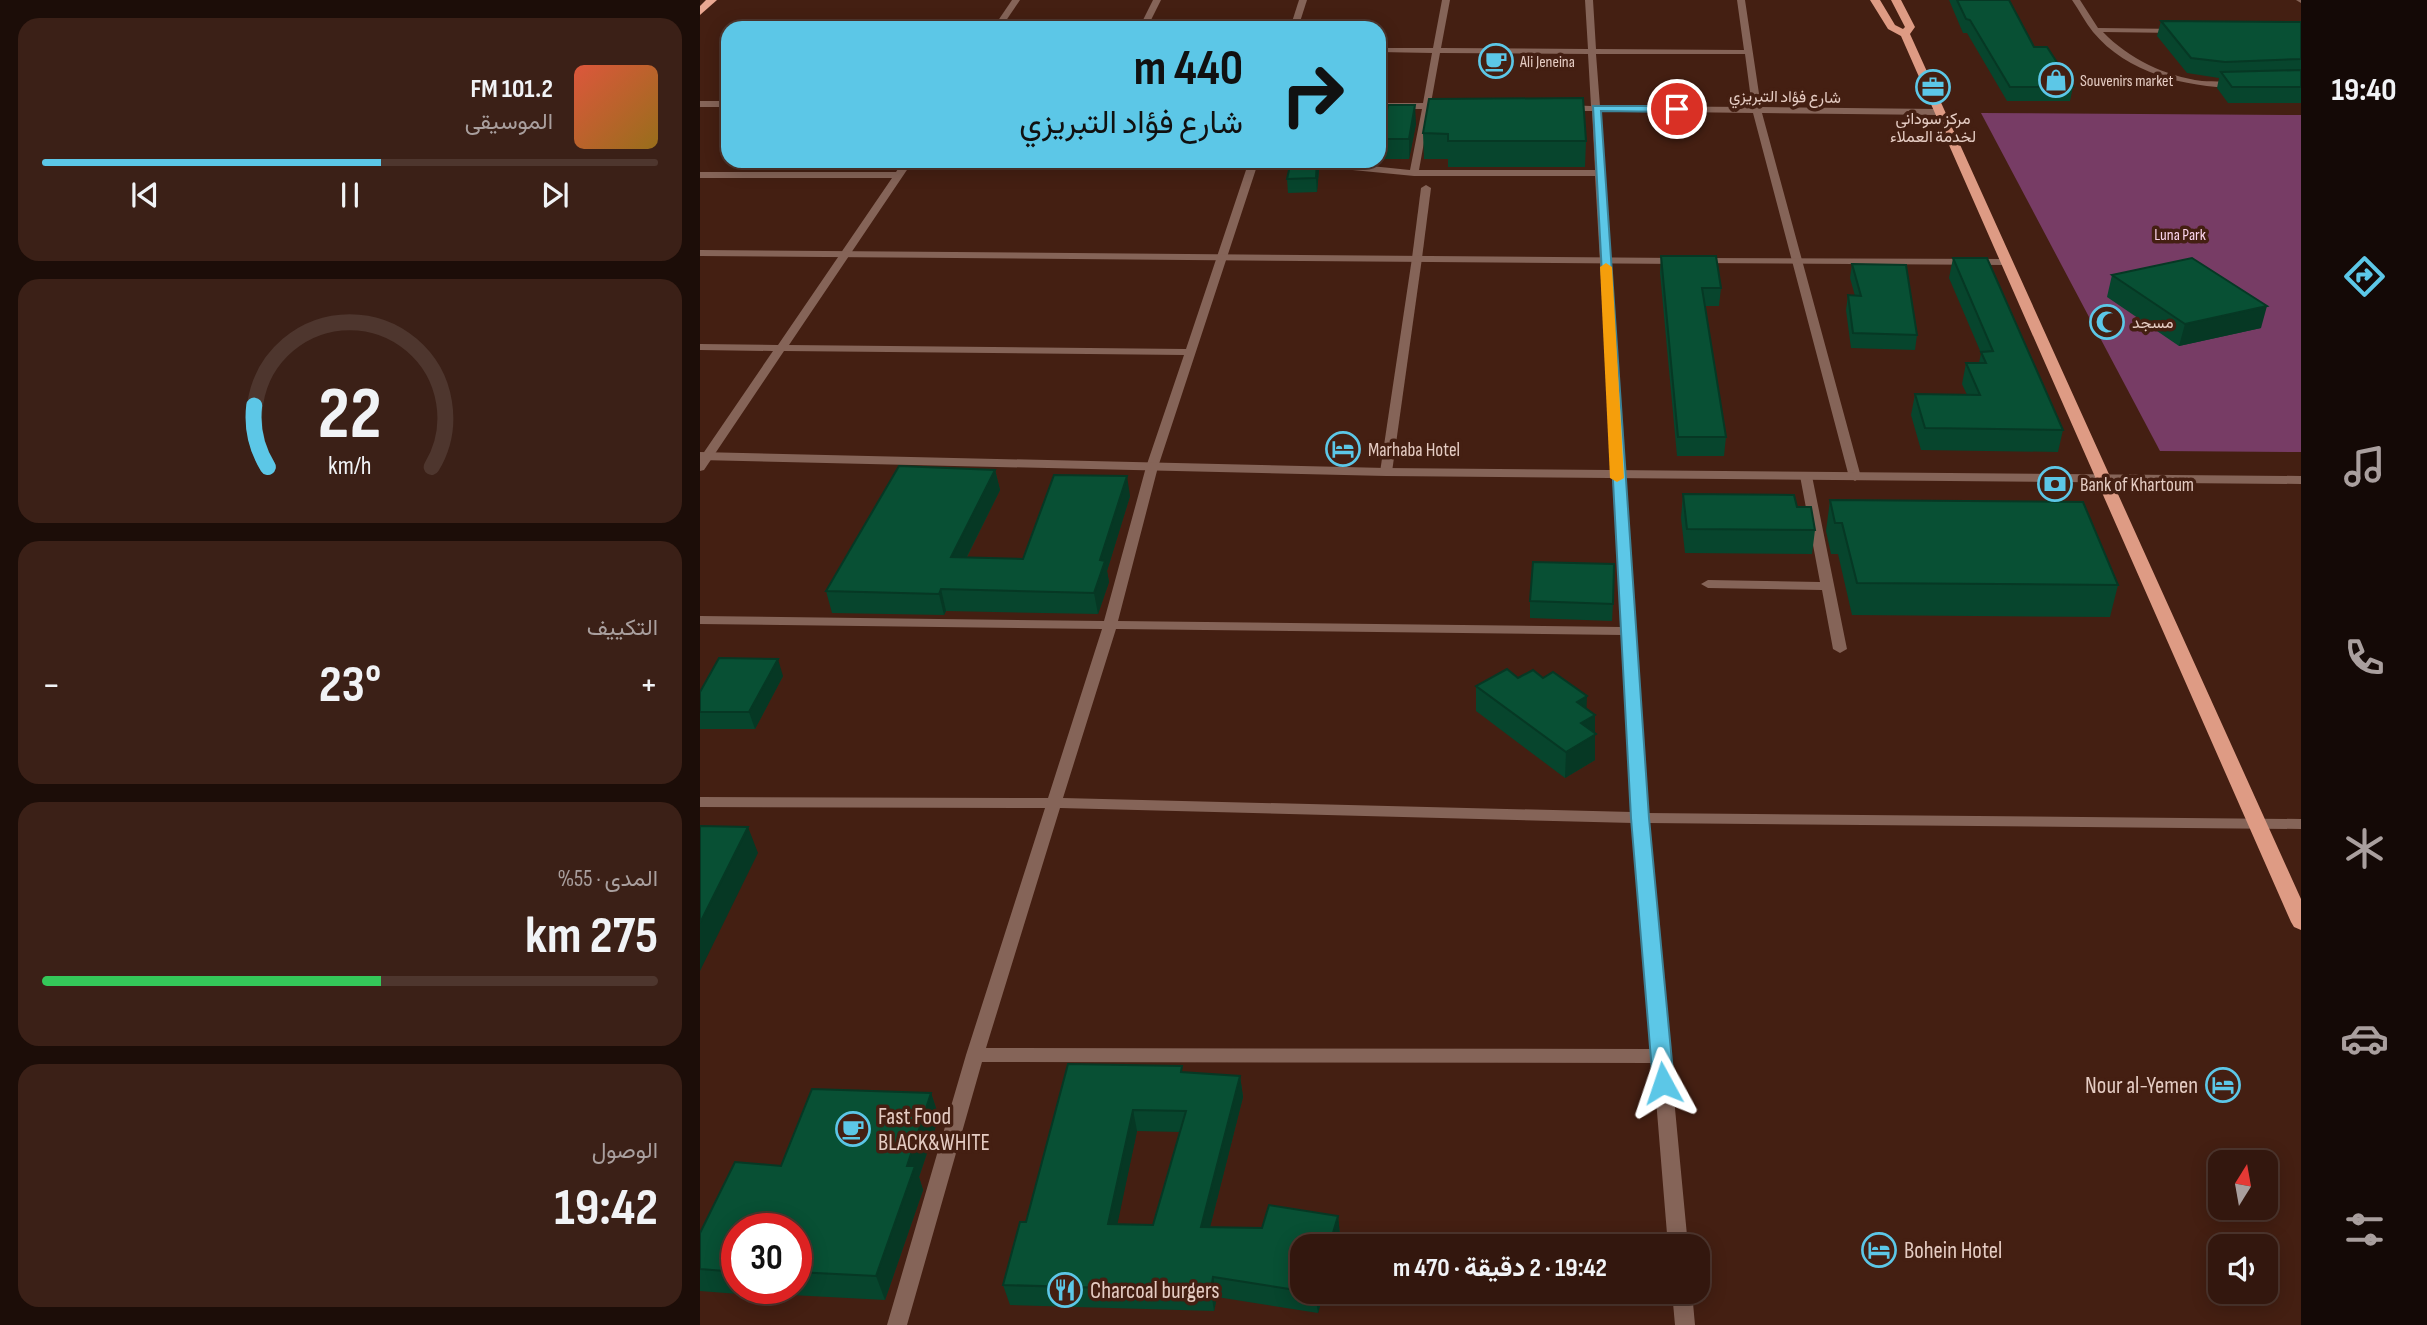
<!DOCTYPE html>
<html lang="ar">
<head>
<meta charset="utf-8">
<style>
  :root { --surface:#33170e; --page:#3b2017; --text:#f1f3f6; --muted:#a99f9e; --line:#4e362e; --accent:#5cc7e7 }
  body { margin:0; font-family:"Sofia Sans Condensed",Vazirmatn,sans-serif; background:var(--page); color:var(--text); direction:rtl; height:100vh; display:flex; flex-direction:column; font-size:26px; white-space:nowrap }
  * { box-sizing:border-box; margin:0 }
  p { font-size:23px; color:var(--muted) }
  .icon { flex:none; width:38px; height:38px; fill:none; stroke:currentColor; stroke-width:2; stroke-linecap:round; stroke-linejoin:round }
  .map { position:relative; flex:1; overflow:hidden; direction:ltr }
  .side { display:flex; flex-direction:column; gap:18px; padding:18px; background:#1c0d08; width:700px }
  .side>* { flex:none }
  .hud { position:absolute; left:21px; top:21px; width:665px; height:147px; border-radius:21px; box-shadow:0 4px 18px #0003,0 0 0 2px var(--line); direction:rtl; background:#5cc7e7; color:#111; overflow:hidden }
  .needle { width:46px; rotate:11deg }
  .fabs { position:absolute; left:1508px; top:1150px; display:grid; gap:14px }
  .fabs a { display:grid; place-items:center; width:70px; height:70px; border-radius:14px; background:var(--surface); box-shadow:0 4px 18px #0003,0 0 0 2px var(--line); font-size:35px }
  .speed { position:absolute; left:21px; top:1213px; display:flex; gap:14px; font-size:35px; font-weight:700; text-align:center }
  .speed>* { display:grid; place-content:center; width:91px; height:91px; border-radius:50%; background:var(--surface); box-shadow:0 4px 18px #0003,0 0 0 2px var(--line); line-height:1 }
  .speed .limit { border:10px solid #d22; background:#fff; color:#111 }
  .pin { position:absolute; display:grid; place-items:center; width:60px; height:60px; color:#fff; margin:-30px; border:4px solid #fff; border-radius:50%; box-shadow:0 2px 7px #0007 }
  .me { position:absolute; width:77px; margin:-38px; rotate:355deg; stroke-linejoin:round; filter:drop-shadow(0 0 5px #0008) }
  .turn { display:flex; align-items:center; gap:24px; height:147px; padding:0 28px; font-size:32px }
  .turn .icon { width:91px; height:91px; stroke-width:2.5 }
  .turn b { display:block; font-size:49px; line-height:60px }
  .big { font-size:52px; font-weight:700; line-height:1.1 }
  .side .card { flex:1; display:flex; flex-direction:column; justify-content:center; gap:10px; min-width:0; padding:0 24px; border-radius:21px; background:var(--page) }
  .side .dial { align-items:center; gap:0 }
  .dial svg { height:182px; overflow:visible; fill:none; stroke:var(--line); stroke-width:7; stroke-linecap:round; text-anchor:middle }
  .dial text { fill:var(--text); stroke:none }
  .song { display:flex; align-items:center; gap:21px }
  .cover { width:84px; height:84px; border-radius:10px; background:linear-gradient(135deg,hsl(10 70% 55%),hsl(40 70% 35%)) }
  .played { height:7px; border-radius:4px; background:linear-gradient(90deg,var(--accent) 55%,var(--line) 55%) }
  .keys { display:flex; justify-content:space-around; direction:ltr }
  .heat { display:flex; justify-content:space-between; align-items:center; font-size:38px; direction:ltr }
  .charge { height:10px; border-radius:5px; background:linear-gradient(90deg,#34c759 55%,var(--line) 0) }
  .trip { position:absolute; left:590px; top:1234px; width:420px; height:70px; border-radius:21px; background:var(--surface); box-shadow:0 4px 18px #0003,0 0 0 2px var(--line); font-weight:700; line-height:70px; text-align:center; direction:rtl }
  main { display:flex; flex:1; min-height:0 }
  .tab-bar { display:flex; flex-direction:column; width:126px; justify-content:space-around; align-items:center; background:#140906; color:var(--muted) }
  .tab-bar .icon { width:49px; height:49px }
  .tab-bar .on { color:var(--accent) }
  .tab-bar b { font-size:32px; color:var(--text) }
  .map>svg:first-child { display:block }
  .green { fill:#773c65 }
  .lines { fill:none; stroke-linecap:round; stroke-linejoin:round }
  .service { fill:#856458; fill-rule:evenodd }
  .minor { fill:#856458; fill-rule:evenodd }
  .tertiary { fill:#856458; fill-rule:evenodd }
  .primary { fill:#de9b84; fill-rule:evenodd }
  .trunk { fill:#eaa892; fill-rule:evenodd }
  .wall { fill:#07452d; fill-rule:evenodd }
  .shaded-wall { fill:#063824 }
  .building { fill:#085034; stroke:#063824; stroke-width:2; fill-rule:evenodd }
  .route { fill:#5cc7e7; stroke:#3c8196; stroke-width:2 }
  .slow { fill:#f59e0b }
  .labels { text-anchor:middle; stroke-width:7; stroke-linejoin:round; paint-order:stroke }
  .far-poi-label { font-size:16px; fill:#e5ccc3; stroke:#441f12; text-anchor:start }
  .far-street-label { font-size:16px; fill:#e5ccc3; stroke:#441f12 }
  .far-park-label { font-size:16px; fill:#fbd4ec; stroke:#441f12 }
  .poi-label { font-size:19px; fill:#e5ccc3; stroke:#441f12; text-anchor:start }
  .near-poi-label { font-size:23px; fill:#e5ccc3; stroke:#441f12; text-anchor:start }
</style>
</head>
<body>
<main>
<nav class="tab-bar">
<b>19:40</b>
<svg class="icon on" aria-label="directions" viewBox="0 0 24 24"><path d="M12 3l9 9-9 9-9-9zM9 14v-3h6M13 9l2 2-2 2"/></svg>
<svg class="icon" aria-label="music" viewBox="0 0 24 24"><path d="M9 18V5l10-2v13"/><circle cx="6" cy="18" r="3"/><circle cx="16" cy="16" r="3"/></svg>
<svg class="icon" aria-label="phone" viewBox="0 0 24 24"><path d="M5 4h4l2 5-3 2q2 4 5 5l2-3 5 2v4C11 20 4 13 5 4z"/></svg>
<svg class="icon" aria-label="climate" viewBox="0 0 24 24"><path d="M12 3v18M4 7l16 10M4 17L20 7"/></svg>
<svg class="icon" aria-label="car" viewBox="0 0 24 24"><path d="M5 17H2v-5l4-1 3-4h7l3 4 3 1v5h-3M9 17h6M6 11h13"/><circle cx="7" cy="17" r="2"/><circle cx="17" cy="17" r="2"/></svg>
<svg class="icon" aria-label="filters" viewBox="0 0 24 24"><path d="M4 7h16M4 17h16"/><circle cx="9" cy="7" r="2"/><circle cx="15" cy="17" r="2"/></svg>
</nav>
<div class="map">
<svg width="1601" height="1325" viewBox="0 0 1601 1325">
  <rect width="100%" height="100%" fill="#441f12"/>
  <polygon class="green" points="1281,113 1601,115 1601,452 1460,451"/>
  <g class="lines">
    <g class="service">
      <path d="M1372,0H1380L1398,28L1480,29V33H1477L1403,32C1429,59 1465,76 1502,81C1514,82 1531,80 1540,85L1536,88C1485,87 1427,73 1393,32C1385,22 1379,10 1372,0Z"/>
      <polygon points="1596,0 1601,0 1601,3"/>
      <polygon points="726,185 731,188 722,258 717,261 712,258 721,188"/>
      <polygon points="1106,472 1112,476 1147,649 1140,653 1133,649 1122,590 1008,588 1001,584 1008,580 1120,582 1100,476"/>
    </g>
    <g class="minor">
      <polygon points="312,0 320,0 301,28 293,28"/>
      <polygon points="453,0 461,0 447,28 439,28"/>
      <polygon points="599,0 607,0 598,28 590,28"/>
      <path d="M742,0H750L741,48L888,49L885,0H893L896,49L1044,50L1037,0H1045L1061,107L1238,109L1242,112L1238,115L1062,113L1161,477L1155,481L1149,477L1053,113L900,111L947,813L1601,819V829L948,823L988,1246H968L953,1063L282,1062L207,1325H187L266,1055L345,808L0,807V797L348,798L402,629L0,624V616L404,621L446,467L484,355L84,351L4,470L0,471V458L73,351L0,350V344L78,345L192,178H0V172H196L203,161H213L89,345L486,349L549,161L632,162L710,170L722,109H679V103H723L732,53L679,52V48H733ZM740,53L888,54L891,106L866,105L862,108L866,111H892L895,170H719L730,109H744L748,106L744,103H731ZM896,54H1045L1052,107L900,106ZM557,166L632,168L714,176H895L921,627L418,621L458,467ZM416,629L922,635L932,812L363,798ZM360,808L933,823L952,1049L286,1048Z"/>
      <rect x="0" y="101" width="28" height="6"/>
      <polygon points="717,255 722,258 692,472 686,476 680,472 712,258"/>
      <polygon points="972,1292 992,1292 995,1325 975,1325"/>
    </g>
    <g class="tertiary">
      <polygon points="0,250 979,258 984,261 979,264 0,256"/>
      <polygon points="999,258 1305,259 1310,262 1305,265 995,263 994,261"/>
      <polygon points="0,452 686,468 1601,476 1601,484 686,476 0,460"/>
    </g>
    <polygon class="primary" points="1170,0 1180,0 1195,25 1203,29 1205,27 1191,0 1201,0 1215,27 1210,34 1601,899 1601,930 1594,927 1591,922 1201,36 1188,29"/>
    <polygon class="trunk" points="6,0 17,0 0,15 0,6"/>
  </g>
  <g class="wall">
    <polygon points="1249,0 1309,0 1334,47 1373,87 1370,101 1307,101 1267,33 1263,33"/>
    <polygon points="1461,21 1601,22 1601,103 1528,103 1517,88 1519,78 1487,73 1457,36"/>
    <polygon points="729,99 886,141 885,167 748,167 748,159 724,159 723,133"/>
    <polygon points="716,124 709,159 683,159 682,139"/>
    <polygon points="591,161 618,161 619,170 617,192 588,193 587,179"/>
    <polygon points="961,256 1021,288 1019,306 1005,306 1026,437 1024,456 977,456 960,273"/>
    <polygon points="1253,258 1363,430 1358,452 1221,450 1211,415 1215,394 1267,395 1262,384 1266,363 1279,363 1281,353 1249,278"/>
    <polygon points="1152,264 1217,335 1215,350 1151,348 1146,310 1148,295 1155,296 1150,278"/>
    <polygon points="1412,275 1561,328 1479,346 1407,297"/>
    <polygon points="295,470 300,490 267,557 323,559 430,496 407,571 409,582 398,614 246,611 244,615 132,613 126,591"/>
    <polygon points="983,494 1097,507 1115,530 1112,554 985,553 981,518"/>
    <polygon points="1130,500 1418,585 1410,617 1152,615 1138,554 1131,554 1126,531"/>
    <polygon points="830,601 913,604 912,621 830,618"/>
    <polygon points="83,676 55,729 0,729 0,692"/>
    <polygon points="818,678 887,709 895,715 895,760 865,778 776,711 776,686"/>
    <path d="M368,1064L540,1076L543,1097L510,1227L562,1228L638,1216L640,1236L602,1292H624L618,1313L517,1297L514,1311L310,1305L303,1285L326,1222ZM437,1131L480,1132L453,1225L417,1224Z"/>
    <path d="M231,1093L239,1117L219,1177L223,1190L185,1300L91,1295L89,1298L0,1291V1233ZM37,1228H96V1288H37Z"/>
  </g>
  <g class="shaded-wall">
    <polygon points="715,105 716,124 709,159 709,139"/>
    <polygon points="617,161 619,170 617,192 616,178"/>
    <polygon points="1567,306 1561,328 1479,346 1485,324"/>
    <polygon points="295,470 300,490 256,578 251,557"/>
    <polygon points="427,476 430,496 407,571 409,582 398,614 394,593 400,560"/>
    <polygon points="241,589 246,611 244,615 239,594"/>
    <polygon points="78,659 83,676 55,729 49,712"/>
    <polygon points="887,696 886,720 895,715 895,760 865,778 866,752 877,702"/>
    <polygon points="48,827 58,853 0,971 0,923"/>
    <polygon points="540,1076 543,1097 505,1247 501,1227"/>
    <polygon points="231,1093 239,1117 219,1177 223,1190 185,1300 176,1276 207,1166"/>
    <polygon points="433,1110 437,1131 413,1245 408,1224"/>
    <polygon points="638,1216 640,1236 637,1246 629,1246"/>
    <polygon points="513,1277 517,1297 514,1311 511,1291"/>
    <polygon points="85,1288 88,1288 91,1295 89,1298"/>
    <polygon points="616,1292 624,1292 618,1313 615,1293"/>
  </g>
  <g class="building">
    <polygon points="1257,0 1309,0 1334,47 1347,47 1373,87 1310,87 1270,20 1266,19"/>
    <polygon points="1461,21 1601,22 1601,59 1525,62 1491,58"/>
    <polygon points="1601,70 1601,87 1532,87 1521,72"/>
    <polygon points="883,98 886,141 748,141 748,134 723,133 729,99"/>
    <polygon points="688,105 715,105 709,139 682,139"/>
    <polygon points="591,161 617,161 616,178 587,179"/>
    <polygon points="961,256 1016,256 1021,288 1002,288 1026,437 978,437"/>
    <polygon points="1253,258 1287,258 1363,430 1225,428 1215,394 1280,395 1266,363 1286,363 1281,352 1293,351"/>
    <polygon points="1492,258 1567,306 1485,324 1412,275"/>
    <polygon points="1152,264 1206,265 1217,335 1153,333 1148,295 1161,296"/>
    <polygon points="199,466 295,470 251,557 323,559 354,475 427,476 400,560 405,561 394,593 241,589 239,594 126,591"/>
    <polygon points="983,494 1094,495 1097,507 1111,507 1115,530 987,529"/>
    <polygon points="1130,500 1383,502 1418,585 1157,583 1142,523 1135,523"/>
    <polygon points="833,562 914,564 913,604 830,601"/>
    <polygon points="19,658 78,659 49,712 0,712 0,692"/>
    <polygon points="807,669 818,678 833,670 843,678 853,672 887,696 877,702 895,715 881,723 896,734 866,752 776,686"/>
    <polygon points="0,826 48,827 0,923"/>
    <path d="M368,1064L482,1066L481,1072L540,1076L501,1227L562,1228L569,1205L638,1216L629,1246H602V1291L513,1277L511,1291L303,1285L320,1222H326ZM433,1110L486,1111L453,1225L408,1224Z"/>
    <polygon points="112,1089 231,1093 207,1166 215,1166 176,1276 96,1272 96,1228 37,1228 37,1272 0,1269 0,1233 35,1162 81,1166"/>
  </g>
  <polygon class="route" points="893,106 977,106 982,109 977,112 901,111 949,818 974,1083 971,1089 956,1089 953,1083 931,818"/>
  <polygon class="slow" points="906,263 912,267 924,478 917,482 910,478 900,267"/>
  <defs>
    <g id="cafe-ring" transform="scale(1.75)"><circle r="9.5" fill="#441f12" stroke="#5cc7e7" stroke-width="1.5"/><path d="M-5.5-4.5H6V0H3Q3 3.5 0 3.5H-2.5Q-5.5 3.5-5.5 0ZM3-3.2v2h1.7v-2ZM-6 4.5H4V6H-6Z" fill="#5cc7e7"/></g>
    <g id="shop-ring" transform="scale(1.75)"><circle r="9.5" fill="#441f12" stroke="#5cc7e7" stroke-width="1.5"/><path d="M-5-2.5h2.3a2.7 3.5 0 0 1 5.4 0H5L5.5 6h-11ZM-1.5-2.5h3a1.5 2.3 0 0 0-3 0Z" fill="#5cc7e7"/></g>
    <g id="office-ring" transform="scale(1.75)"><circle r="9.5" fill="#441f12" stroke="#5cc7e7" stroke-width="1.5"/><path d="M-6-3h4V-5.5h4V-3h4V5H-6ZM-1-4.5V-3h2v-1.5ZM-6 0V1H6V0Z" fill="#5cc7e7"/></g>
    <g id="mosque-ring" transform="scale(1.75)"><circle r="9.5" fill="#441f12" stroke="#5cc7e7" stroke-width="1.5"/><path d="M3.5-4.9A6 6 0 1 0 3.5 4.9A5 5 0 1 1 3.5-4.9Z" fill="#5cc7e7"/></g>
    <g id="hotel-ring" transform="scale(1.75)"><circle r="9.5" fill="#441f12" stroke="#5cc7e7" stroke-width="1.5"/><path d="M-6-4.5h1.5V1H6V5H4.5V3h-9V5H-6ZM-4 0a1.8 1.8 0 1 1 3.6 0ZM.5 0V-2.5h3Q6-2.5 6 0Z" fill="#5cc7e7"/></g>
    <g id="bank-ring" transform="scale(1.75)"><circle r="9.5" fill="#441f12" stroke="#5cc7e7" stroke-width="1.5"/><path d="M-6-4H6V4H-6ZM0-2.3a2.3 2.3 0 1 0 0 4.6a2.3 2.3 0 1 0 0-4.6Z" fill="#5cc7e7"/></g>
    <g id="restaurant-ring" transform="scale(1.75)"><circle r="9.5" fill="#441f12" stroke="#5cc7e7" stroke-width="1.5"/><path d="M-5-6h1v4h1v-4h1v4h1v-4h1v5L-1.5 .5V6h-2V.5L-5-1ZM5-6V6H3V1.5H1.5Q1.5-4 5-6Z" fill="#5cc7e7"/></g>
  </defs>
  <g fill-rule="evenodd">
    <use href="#cafe-ring" x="796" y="61"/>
    <use href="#shop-ring" x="1356" y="80"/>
    <use href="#office-ring" x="1233" y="87"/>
    <use href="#mosque-ring" x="1407" y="322"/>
    <use href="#hotel-ring" x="643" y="449"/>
    <use href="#bank-ring" x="1355" y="484"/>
    <use href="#hotel-ring" x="1523" y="1085"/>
    <use href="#cafe-ring" x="153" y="1129"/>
    <use href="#hotel-ring" x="1179" y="1250"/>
    <use href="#restaurant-ring" x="365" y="1290"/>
  </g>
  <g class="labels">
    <g class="far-poi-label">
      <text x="820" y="67">Ali Jeneina</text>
      <text x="1380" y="86">Souvenirs market</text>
      <text x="1233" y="124" text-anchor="middle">مركز سوداني<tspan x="1233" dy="18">لخدمة العملاء</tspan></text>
      <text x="1432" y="328">مسجد</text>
    </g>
    <g class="far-street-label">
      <text transform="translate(1085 96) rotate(1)" y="6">شارع فؤاد التبريزي</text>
    </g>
    <g class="far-park-label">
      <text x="1480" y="240">Luna Park</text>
    </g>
    <g class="poi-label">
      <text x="668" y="456">Marhaba Hotel</text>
      <text x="1380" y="491">Bank of Khartoum</text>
    </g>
    <g class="near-poi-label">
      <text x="1498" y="1093" text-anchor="end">Nour al-Yemen</text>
      <text x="178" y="1124">Fast Food<tspan x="178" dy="26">BLACK&amp;WHITE</tspan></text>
      <text x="1204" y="1258">Bohein Hotel</text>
      <text x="390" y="1298">Charcoal burgers</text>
    </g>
  </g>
</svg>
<div class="fabs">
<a><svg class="needle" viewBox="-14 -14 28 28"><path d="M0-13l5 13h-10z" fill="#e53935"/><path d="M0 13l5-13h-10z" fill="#a99f9e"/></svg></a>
<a><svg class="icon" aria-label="sound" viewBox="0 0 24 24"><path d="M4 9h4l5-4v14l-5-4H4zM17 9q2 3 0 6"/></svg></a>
</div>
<div class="speed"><div class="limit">30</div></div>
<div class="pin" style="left:977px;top:109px;background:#d93025"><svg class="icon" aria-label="arrive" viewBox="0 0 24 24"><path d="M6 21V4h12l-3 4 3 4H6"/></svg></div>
<svg class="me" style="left:963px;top:1083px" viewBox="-20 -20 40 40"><path d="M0-17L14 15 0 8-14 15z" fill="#5cc7e7" stroke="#fff" stroke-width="4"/></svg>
<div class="trip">19:42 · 2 دقيقة · 470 m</div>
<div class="hud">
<div class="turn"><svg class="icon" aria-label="right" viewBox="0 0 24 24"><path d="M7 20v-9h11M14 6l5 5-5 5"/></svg><div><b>440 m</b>شارع فؤاد التبريزي</div></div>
</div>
</div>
<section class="side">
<div class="card">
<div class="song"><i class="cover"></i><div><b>101.2 FM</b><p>الموسيقى</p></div></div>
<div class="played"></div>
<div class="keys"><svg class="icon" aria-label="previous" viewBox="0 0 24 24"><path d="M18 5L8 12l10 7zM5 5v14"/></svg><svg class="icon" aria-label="pause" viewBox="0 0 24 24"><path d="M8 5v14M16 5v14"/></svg><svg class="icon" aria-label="next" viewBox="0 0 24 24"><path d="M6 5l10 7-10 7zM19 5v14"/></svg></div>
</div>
<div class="card dial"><svg viewBox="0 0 100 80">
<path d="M14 69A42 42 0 1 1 86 69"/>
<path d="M14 69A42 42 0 0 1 8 42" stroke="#5cc7e7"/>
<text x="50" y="56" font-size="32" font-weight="700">22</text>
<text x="50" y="72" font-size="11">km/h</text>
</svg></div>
<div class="card"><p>التكييف</p>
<div class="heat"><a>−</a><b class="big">23°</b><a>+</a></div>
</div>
<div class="card"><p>المدى · 55%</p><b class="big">275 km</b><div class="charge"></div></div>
<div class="card"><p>الوصول</p><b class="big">19:42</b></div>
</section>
</main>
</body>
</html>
